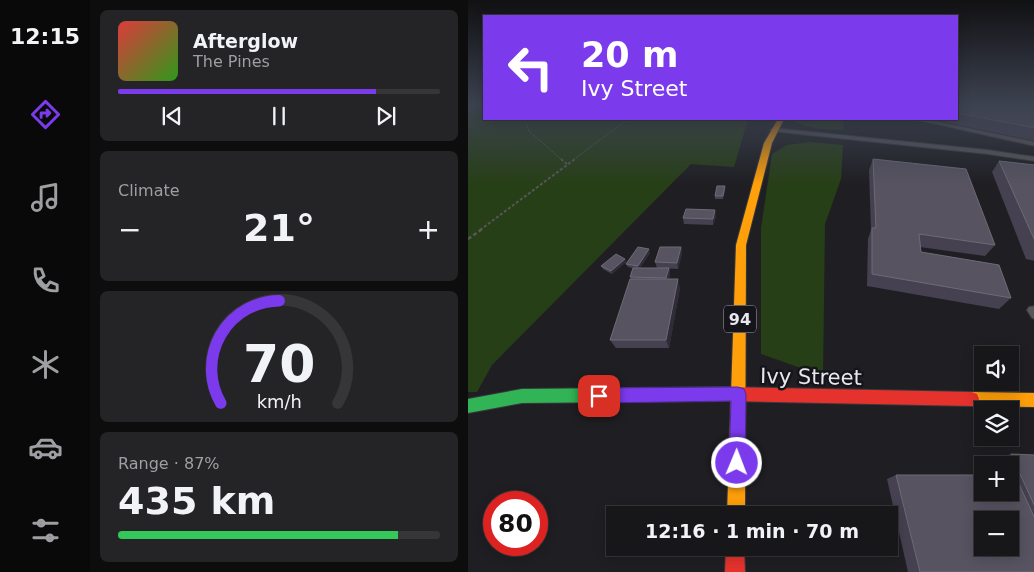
<!DOCTYPE html>
<html lang="en">
<head>
<meta charset="utf-8">
<style>
  :root { --surface:#17171a; --page:#242427; --text:#f1f3f6; --muted:#9e9fa2; --line:#363639; --accent:#7c3aed }
  body { margin:0; font-family:"DejaVu Sans",sans-serif; background:var(--page); color:var(--text); height:100vh; display:flex; flex-direction:column; font-size:19px; white-space:nowrap }
  * { box-sizing:border-box; margin:0 }
  p { font-size:16px; color:var(--muted) }
  .icon { flex:none; width:28px; height:28px; fill:none; stroke:currentColor; stroke-width:2; stroke-linecap:round; stroke-linejoin:round }
  .map { position:relative; flex:1; overflow:hidden }
  .drawer { display:flex; flex-direction:column; gap:10px; padding:10px; background:#0d0d0e; width:378px }
  .drawer>* { flex:none }
  .top-card { position:absolute; left:15px; top:15px; width:475px; height:105px; border-radius:0px; box-shadow:0 2px 12px #0003,0 0 0 1px var(--line); background:#7c3aed; color:#fff; overflow:hidden }
  .controls { position:absolute; left:506px; top:346px; display:grid; gap:10px }
  .controls a { display:grid; place-items:center; width:45px; height:45px; border-radius:0px; background:var(--surface); box-shadow:0 2px 12px #0003,0 0 0 1px var(--line); font-size:25px }
  .speed { position:absolute; left:15px; top:491px; display:flex; gap:10px; font-size:25px; font-weight:700; text-align:center }
  .speed>* { display:grid; place-content:center; width:65px; height:65px; border-radius:50%; background:var(--surface); box-shadow:0 2px 12px #0003,0 0 0 1px var(--line); line-height:1 }
  .speed .limit { border:8px solid #d22; background:#fff; color:#111 }
  .pin { position:absolute; display:grid; place-items:center; width:42px; height:42px; color:#fff; margin:-21px; border-radius:10px; box-shadow:0 2px 8px #0006 }
  .me { position:absolute; width:55px; margin:-28px; rotate:1deg; stroke-linejoin:round; filter:drop-shadow(0 0 4px #0008) }
  .turn { display:flex; align-items:center; gap:18px; height:105px; padding:0 15px; font-size:22px }
  .turn .icon { width:65px; height:65px; stroke-width:2.5 }
  .turn b { display:block; font-size:35px; line-height:42px }
  .big { font-size:38px; font-weight:800; line-height:1.1 }
  .drawer .card { flex:1; display:flex; flex-direction:column; justify-content:center; gap:8px; min-width:0; padding:0 18px; border-radius:8px; background:var(--page) }
  .drawer .dial { align-items:center; gap:0 }
  .dial svg { height:130px; overflow:visible; fill:none; stroke:var(--line); stroke-width:7; stroke-linecap:round; text-anchor:middle }
  .dial text { fill:var(--text); stroke:none }
  .song { display:flex; align-items:center; gap:15px }
  .cover { width:60px; height:60px; border-radius:8px; background:linear-gradient(135deg,hsl(0 70% 55%),hsl(110 70% 35%)) }
  .played { height:5px; border-radius:2px; background:linear-gradient(90deg,var(--accent) 80%,var(--line) 80%) }
  .keys { display:flex; justify-content:space-around; direction:ltr }
  .heat { display:flex; justify-content:space-between; align-items:center; font-size:28px; direction:ltr }
  .charge { height:8px; border-radius:4px; background:linear-gradient(90deg,#34c759 87%,var(--line) 0) }
  .trip { position:absolute; left:138px; top:506px; width:292px; height:50px; border-radius:0px; background:var(--surface); box-shadow:0 2px 12px #0003,0 0 0 1px var(--line); font-weight:800; line-height:50px; text-align:center }
  main { display:flex; flex:1; min-height:0 }
  .tab-bar { display:flex; flex-direction:column; width:90px; justify-content:space-around; align-items:center; background:#09090a; color:var(--muted) }
  .tab-bar .icon { width:35px; height:35px }
  .tab-bar .active { color:var(--accent) }
  .tab-bar b { font-size:22px; color:var(--text) }
  .map>svg:first-child { display:block }
  .green { fill:#273f17 }
  .lines { fill:none; stroke-linecap:round; stroke-linejoin:round }
  .lane-casing { stroke:#39393d; stroke-width:2 }
  .fast-casing { stroke:#39393d; stroke-width:2 }
  .slow-casing { stroke:#39393d; stroke-width:2 }
  .jam-casing { stroke:#39393d; stroke-width:2 }
  .path-far2 { stroke:#57575a; stroke-width:1; stroke-dasharray:2.5 1; stroke-linecap:butt }
  .path-far1 { stroke:#57575a; stroke-width:2; stroke-dasharray:3 2; stroke-linecap:butt }
  .path { stroke:#57575a; stroke-width:2.5; stroke-dasharray:4 2.5; stroke-linecap:butt }
  .lane { fill:#57565a; fill-rule:evenodd }
  .fast { fill:#30b455; fill-rule:evenodd }
  .slow { fill:#ff9f0a; fill-rule:evenodd }
  .jam { fill:#e5322d; fill-rule:evenodd }
  .wall { fill:#454150 }
  .shaded-wall { fill:#2f2c37 }
  .building { fill:#575361; stroke:#6e6a77; fill-rule:evenodd }
  .route { fill:#7c3aed; stroke:#51269a }
  .labels { text-anchor:middle; stroke-width:5; stroke-linejoin:round; paint-order:stroke }
  .shield { fill:#15141b; stroke:#a9a8ae; stroke-width:1 }
  .shield-label { font-size:16px; font-weight:bold; fill:#e8e7ed }
  .near-street-label { font-size:21px; fill:#e8e7ed; stroke:#15141b }
</style>
</head>
<body>
<main>
<nav class="tab-bar">
<b>12:15</b>
<svg class="icon active" aria-label="directions" viewBox="0 0 24 24"><path d="M12 3l9 9-9 9-9-9zM9 14v-3h6M13 9l2 2-2 2"/></svg>
<svg class="icon" aria-label="music" viewBox="0 0 24 24"><path d="M9 18V5l10-2v13"/><circle cx="6" cy="18" r="3"/><circle cx="16" cy="16" r="3"/></svg>
<svg class="icon" aria-label="phone" viewBox="0 0 24 24"><path d="M5 4h4l2 5-3 2q2 4 5 5l2-3 5 2v4C11 20 4 13 5 4z"/></svg>
<svg class="icon" aria-label="climate" viewBox="0 0 24 24"><path d="M12 3v18M4 7l16 10M4 17L20 7"/></svg>
<svg class="icon" aria-label="car" viewBox="0 0 24 24"><path d="M5 17H2v-5l4-1 3-4h7l3 4 3 1v5h-3M9 17h6M6 11h13"/><circle cx="7" cy="17" r="2"/><circle cx="17" cy="17" r="2"/></svg>
<svg class="icon" aria-label="filters" viewBox="0 0 24 24"><path d="M4 7h16M4 17h16"/><circle cx="9" cy="7" r="2"/><circle cx="15" cy="17" r="2"/></svg>
</nav>
<section class="drawer">
<div class="card">
<div class="song"><i class="cover"></i><div><b>Afterglow</b><p>The Pines</p></div></div>
<div class="played"></div>
<div class="keys"><svg class="icon" aria-label="previous" viewBox="0 0 24 24"><path d="M18 5L8 12l10 7zM5 5v14"/></svg><svg class="icon" aria-label="pause" viewBox="0 0 24 24"><path d="M8 5v14M16 5v14"/></svg><svg class="icon" aria-label="next" viewBox="0 0 24 24"><path d="M6 5l10 7-10 7zM19 5v14"/></svg></div>
</div>
<div class="card"><p>Climate</p>
<div class="heat"><a>−</a><b class="big">21°</b><a>+</a></div>
</div>
<div class="card dial"><svg viewBox="0 0 100 80">
<path d="M14 69A42 42 0 1 1 86 69"/>
<path d="M14 69A42 42 0 0 1 50 6" stroke="#7c3aed"/>
<text x="50" y="56" font-size="32" font-weight="700">70</text>
<text x="50" y="72" font-size="11">km/h</text>
</svg></div>
<div class="card"><p>Range · 87%</p><b class="big">435 km</b><div class="charge"></div></div>
</section>
<div class="map">
<svg width="567" height="572" viewBox="0 0 567 572">
  <rect width="100%" height="100%" fill="#1f1f23"/>
  <g class="green">
    <polygon points="0,104 16,104 16,119 280,119 266,167 223,164 24,365 9,392 0,392"/>
    <path d="M324,119H376L375,130C359,129 337,130 324,119Z"/>
    <polygon points="342,142 375,145 373,179 357,224 355,376 293,354 293,228 304,154 319,145"/>
  </g>
  <g class="lines">
    <g class="lane-casing">
      <g id="lane">
        <polygon points="448,119 456,119 567,142 567,146 450,120"/>
        <polygon points="305,128 520,150 567,157 567,161 520,154 303,131 302,130"/>
        <polygon points="567,306 567,319 564,318 559,310 561,307"/>
      </g>
    </g>
    <g class="fast-casing">
      <polygon id="fast" points="258,387 263,389 265,394 263,399 258,401 54,403 0,413 0,399 54,389"/>
    </g>
    <g class="slow-casing">
      <g id="slow">
        <polygon points="310,119 316,119 304,143 278,245 277,515 259,515 268,245 296,143"/>
        <polygon points="504,392 567,393 567,407 504,406 499,404 497,399 499,394"/>
      </g>
    </g>
    <g class="jam-casing">
      <g id="jam">
        <polygon points="258,387 504,392 509,394 511,399 509,404 504,406 258,401 253,399 251,394 253,389"/>
        <polygon points="258,548 276,548 277,572 257,572"/>
      </g>
    </g>
    <g class="path-far2">
      <polyline points="0,105 16,109"/>
      <polyline points="0,112 7,108"/>
      <polyline points="52,119 57,121 61,131 94,160"/>
      <polyline points="105,160 160,119"/>
    </g>
    <g class="path-far1">
      <polyline points="93,159 99,164"/>
      <polyline points="12,230 107,159"/>
    </g>
    <polyline class="path" points="0,239 14,229"/>
    <use href="#lane" class="lane"/>
    <use href="#fast" class="fast"/>
    <use href="#slow" class="slow"/>
    <use href="#jam" class="jam"/>
  </g>
  <g class="wall">
    <polygon points="489,104 567,106 567,141 462,119 489,119"/>
    <polygon points="405,159 527,245 517,256 452,247 453,252 543,298 531,309 399,286 400,239 403,230 401,170"/>
    <polygon points="531,161 567,165 567,261 558,259 524,172"/>
    <polygon points="257,189 255,199 247,199 247,196"/>
    <polygon points="248,216 245,225 216,224 215,218"/>
    <polygon points="213,247 214,253 210,269 189,268 187,262"/>
    <polygon points="182,253 172,268 201,268 202,274 201,279 212,288 201,348 148,348 142,340 163,279 162,277 165,268 160,267 158,264"/>
    <polygon points="157,259 158,262 144,274 135,269 133,266"/>
    <polygon points="543,454 567,455 567,572 440,572 419,479 428,475 542,492 542,465 529,465 527,460"/>
  </g>
  <g class="shaded-wall">
    <polygon points="247,210 248,216 245,225 245,219"/>
    <polygon points="213,247 214,253 210,269 209,263"/>
    <polygon points="181,249 182,253 171,269 170,266"/>
    <polygon points="157,259 158,262 144,274 143,271"/>
    <polygon points="201,268 202,274 200,284 198,278"/>
    <polygon points="210,279 212,288 201,348 198,340"/>
  </g>
  <g class="building">
    <polygon points="489,104 558,104 567,106 567,128 489,113"/>
    <polygon points="405,159 498,169 527,245 451,234 453,252 531,265 543,298 404,274 404,228 408,228"/>
    <polygon points="531,161 567,165 567,241"/>
    <polygon points="249,186 257,186 255,196 247,196"/>
    <polygon points="218,209 247,210 245,219 215,218"/>
    <polygon points="170,247 181,249 170,266 158,264"/>
    <polygon points="192,247 213,247 209,263 187,262"/>
    <polygon points="148,254 157,259 143,271 133,266"/>
    <polygon points="165,268 201,268 198,278 162,277"/>
    <polygon points="162,279 210,279 198,340 142,340"/>
    <polygon points="543,454 567,455 567,507"/>
    <path d="M428,475H515V492H542V475H547L567,519V572H452ZM515,520H542V548H515Z"/>
  </g>
  <linearGradient id="sky" x2="0" y2="1"><stop stop-color="#111113"/><stop offset="0.57" stop-color="#3c4250"/><stop offset="1" stop-color="#3c4250" stop-opacity="0"/></linearGradient>
  <rect width="567" height="184" fill="url(#sky)"/>
  <polygon class="route" points="270,387 276,389 278,394 277,463 275,469 269,471 263,469 261,463 263,401 131,403 125,401 123,396 125,390 131,388"/>
  <g class="labels">
    <rect class="shield" x="256" y="305.5" width="32" height="27" rx="4"/>
    <g class="shield-label">
      <text x="272" y="325">94</text>
    </g>
    <g class="near-street-label">
      <text transform="translate(343 377) rotate(1)" y="7">Ivy Street</text>
    </g>
  </g>
</svg>
<div class="controls">
<a><svg class="icon" aria-label="sound" viewBox="0 0 24 24"><path d="M4 9h4l5-4v14l-5-4H4zM17 9q2 3 0 6"/></svg></a>
<a><svg class="icon" aria-label="layers" viewBox="0 0 24 24"><path d="M12 4l9 5-9 5-9-5zM3 14l9 5 9-5"/></svg></a>
<a>+</a>
<a>−</a>
</div>
<div class="speed"><div class="limit">80</div></div>
<div class="pin" style="left:131px;top:396px;background:#d93025"><svg class="icon" aria-label="arrive" viewBox="0 0 24 24"><path d="M6 21V4h12l-3 4 3 4H6"/></svg></div>
<svg class="me" style="left:269px;top:463px" viewBox="-20 -20 40 40"><circle r="17" fill="#7c3aed" stroke="#fff" stroke-width="3"/><path d="M0-11L8 9 0 5-8 9z" fill="#fff"/></svg>
<div class="trip">12:16 · 1 min · 70 m</div>
<div class="top-card">
<div class="turn"><svg class="icon" aria-label="left" viewBox="0 0 24 24"><path d="M17 20v-9H6M10 6l-5 5 5 5"/></svg><div><b>20 m</b>Ivy Street</div></div>
</div>
</div>
</main>
</body>
</html>
